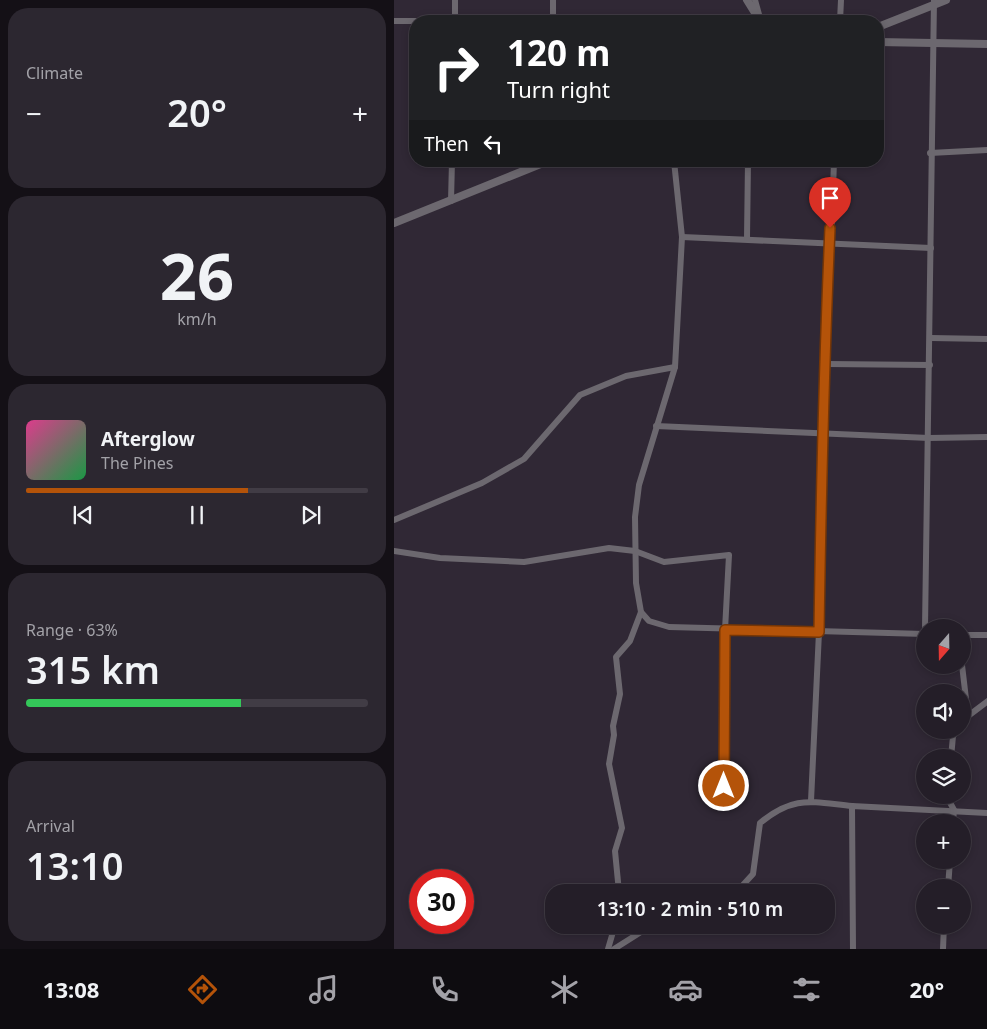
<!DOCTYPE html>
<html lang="en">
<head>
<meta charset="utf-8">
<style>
  :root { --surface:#241e28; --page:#2c2730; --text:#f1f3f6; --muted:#a3a2a8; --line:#413c45; --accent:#b45309 }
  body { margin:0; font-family:"Noto Sans",sans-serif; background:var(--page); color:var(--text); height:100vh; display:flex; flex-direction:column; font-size:19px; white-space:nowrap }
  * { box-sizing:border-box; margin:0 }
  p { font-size:16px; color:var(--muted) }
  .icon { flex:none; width:28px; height:28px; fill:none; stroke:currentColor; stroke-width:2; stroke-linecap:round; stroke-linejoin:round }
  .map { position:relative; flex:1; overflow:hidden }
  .sheet { display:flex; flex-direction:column; gap:8px; padding:8px; background:#141016; width:394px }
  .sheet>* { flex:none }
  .hud { position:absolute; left:15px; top:15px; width:475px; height:152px; border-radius:20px; box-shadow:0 2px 8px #0003,0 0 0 1px var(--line); background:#202124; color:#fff; overflow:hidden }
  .needle { width:32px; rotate:200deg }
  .fabs { position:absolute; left:522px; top:619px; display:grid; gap:10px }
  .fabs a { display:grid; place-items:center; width:55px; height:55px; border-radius:50%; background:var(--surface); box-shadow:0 2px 8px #0003,0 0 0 1px var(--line); font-size:25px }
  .speed { position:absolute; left:15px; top:869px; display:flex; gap:10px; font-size:25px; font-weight:700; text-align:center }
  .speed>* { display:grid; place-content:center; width:65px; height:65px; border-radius:50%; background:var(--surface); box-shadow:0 2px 8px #0003,0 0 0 1px var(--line); line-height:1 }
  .speed .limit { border:8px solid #d22; background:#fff; color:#111 }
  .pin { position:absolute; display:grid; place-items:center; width:42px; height:42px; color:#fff; margin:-51px -21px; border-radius:50% 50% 50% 0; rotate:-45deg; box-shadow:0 0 5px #0007 }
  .pin .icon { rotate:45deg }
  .me { position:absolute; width:55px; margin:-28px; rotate:0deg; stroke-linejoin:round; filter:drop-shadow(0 0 4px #0008) }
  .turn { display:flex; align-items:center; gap:18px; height:105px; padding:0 15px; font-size:22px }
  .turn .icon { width:65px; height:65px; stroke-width:2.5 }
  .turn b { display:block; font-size:35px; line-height:42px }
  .then { display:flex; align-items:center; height:48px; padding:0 15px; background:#0003; gap:10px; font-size:19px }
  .big { font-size:38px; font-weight:600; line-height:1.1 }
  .sheet .card { flex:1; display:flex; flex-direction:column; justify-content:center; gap:8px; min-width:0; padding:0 18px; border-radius:20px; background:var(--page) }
  .sheet .dial { align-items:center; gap:0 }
  .dial b { font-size:65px; line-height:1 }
  .song { display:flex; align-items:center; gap:15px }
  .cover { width:60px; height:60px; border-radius:8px; background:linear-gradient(135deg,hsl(330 70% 55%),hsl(140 70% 35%)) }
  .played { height:5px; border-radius:2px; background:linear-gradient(90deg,var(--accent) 65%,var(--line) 65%) }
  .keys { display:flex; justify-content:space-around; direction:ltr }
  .heat { display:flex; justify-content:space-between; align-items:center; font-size:28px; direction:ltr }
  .charge { height:8px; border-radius:4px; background:linear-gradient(90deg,#34c759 63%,var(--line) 0) }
  .trip { position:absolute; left:151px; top:884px; width:290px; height:50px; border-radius:20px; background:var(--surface); box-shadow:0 2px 8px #0003,0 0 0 1px var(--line); font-weight:600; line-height:50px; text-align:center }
  .dock { display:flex; height:80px; justify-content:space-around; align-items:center; background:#0e0c10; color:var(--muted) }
  .dock .icon { width:35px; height:35px }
  .dock .on { color:var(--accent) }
  .dock b { font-size:22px; color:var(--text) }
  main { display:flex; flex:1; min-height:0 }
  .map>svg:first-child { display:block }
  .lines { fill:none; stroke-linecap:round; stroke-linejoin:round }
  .minor { stroke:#6c686f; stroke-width:6 }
  .tertiary { stroke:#6c686f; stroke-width:8 }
  .route-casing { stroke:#753606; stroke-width:12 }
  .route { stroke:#b45309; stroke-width:9 }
</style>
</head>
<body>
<main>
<section class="sheet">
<div class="card"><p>Climate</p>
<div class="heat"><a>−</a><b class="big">20°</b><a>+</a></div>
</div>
<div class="card dial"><b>26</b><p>km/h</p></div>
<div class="card">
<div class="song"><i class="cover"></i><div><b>Afterglow</b><p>The Pines</p></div></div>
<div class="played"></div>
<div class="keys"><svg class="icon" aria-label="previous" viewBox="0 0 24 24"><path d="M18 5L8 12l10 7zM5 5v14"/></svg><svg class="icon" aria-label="pause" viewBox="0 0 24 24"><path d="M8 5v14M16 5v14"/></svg><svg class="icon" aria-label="next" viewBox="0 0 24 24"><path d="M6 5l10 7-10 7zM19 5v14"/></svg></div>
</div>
<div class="card"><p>Range · 63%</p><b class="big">315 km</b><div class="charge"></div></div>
<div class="card"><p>Arrival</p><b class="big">13:10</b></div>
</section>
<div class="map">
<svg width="594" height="949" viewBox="0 0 594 949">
  <rect width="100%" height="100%" fill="#302835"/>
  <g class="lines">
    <g class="minor">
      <polyline points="159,0 159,21"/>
      <polyline points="361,0 366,18"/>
      <polyline points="0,21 22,21"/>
      <polyline points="61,21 61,0"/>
      <polyline points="446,21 447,0"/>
      <polyline points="536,153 594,150"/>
      <polyline points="280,161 288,237 281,367 245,485 241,517 242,583 247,612 255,621 275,627 531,634"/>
      <polyline points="57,201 58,161"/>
      <polyline points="288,237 537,248"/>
      <polyline points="353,238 354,161"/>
      <polyline points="537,338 594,339"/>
      <polyline points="433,364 536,365"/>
      <polyline points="262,426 535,438 594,437"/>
      <polyline points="0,520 88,483 130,459 186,395 232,376 281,367"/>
      <polyline points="0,551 46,558 130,562 215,548 241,551 270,562 335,555 331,630 330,786"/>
      <polyline points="531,628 540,0"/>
      <polyline points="569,635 594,635"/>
      <polyline points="568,665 574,716 569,723"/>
      <polyline points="574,716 594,701"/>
      <polyline points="557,758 559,736 564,730"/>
      <polyline points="552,795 560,810 559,822"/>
      <polyline points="417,801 425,632 427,434 433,364 440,161"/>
      <polyline points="554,888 556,860"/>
      <polyline points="225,892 221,851 228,828 215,764 220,735 219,726 226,694 222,657 236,641 247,612"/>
      <path d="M319,892L348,886L359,874L366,823C400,795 417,802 458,806"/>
      <polyline points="214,949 221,925"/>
      <polyline points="220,949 258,925"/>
      <polyline points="459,949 458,806 594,813"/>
      <polyline points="549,949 550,925"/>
    </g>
    <g class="tertiary">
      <polyline points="353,0 366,21"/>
      <polyline points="484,27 552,0"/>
      <polyline points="484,42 594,44"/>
      <polyline points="0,223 154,161"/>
    </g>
  </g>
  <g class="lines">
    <g class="route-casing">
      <path id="route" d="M330,786L331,630L425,632C427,497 430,363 436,228"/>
    </g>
    <use href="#route" class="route"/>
  </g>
</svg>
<div class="fabs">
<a><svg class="needle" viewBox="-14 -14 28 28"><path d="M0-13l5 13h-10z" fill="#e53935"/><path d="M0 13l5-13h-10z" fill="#a3a2a8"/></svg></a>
<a><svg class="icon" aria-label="sound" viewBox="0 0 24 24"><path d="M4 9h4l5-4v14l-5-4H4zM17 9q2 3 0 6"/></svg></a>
<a><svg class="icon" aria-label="layers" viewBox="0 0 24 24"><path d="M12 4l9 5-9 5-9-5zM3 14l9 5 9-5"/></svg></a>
<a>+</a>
<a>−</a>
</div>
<div class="speed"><div class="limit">30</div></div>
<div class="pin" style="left:436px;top:228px;background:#d93025"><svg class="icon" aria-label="arrive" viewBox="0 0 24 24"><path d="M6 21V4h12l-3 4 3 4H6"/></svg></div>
<svg class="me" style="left:330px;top:786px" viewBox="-20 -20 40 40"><circle r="17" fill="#b45309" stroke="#fff" stroke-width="3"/><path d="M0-11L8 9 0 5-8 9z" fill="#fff"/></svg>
<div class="trip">13:10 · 2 min · 510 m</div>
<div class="hud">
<div class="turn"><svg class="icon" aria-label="right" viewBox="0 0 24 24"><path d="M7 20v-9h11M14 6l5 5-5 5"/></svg><div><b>120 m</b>Turn right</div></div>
<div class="then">Then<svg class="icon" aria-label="left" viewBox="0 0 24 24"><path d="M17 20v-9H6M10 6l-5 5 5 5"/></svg></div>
</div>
</div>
</main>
<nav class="dock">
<b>13:08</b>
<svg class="icon on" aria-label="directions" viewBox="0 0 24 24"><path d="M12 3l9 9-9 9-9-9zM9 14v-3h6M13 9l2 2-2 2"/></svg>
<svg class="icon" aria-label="music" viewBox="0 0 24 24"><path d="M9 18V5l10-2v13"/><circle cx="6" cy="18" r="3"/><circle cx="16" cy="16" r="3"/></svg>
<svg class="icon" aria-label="phone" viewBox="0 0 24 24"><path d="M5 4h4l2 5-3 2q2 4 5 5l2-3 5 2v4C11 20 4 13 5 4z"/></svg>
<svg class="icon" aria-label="climate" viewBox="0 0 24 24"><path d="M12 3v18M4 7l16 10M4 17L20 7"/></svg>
<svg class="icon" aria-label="car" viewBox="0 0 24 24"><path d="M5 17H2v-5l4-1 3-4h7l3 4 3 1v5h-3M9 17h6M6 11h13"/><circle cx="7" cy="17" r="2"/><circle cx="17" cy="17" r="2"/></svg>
<svg class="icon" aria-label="filters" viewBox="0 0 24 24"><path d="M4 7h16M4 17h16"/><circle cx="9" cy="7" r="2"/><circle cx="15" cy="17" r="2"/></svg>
<b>20°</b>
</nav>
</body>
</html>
